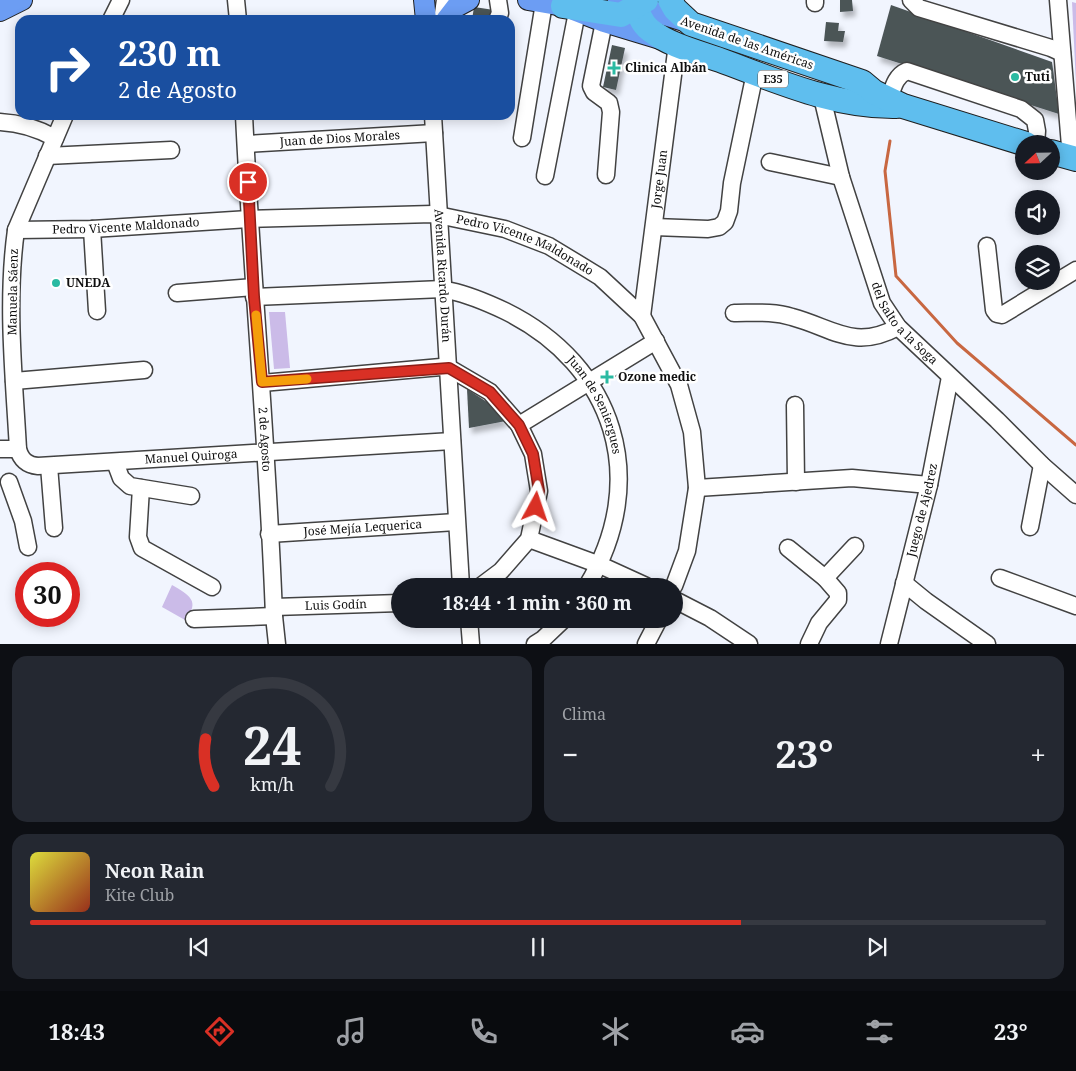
<!DOCTYPE html>
<html lang="es">
<head>
<meta charset="utf-8">
<style>
  :root { --surface:#171b24; --page:#242831; --text:#f1f3f6; --muted:#9ea1a6; --line:#363941; --accent:#d93025 }
  body { margin:0; font-family:"Noto Serif",serif; background:var(--page); color:var(--text); height:100vh; display:flex; flex-direction:column; font-size:19px; white-space:nowrap }
  * { box-sizing:border-box; margin:0 }
  p { font-size:16px; color:var(--muted) }
  .icon { flex:none; width:28px; height:28px; fill:none; stroke:currentColor; stroke-width:2; stroke-linecap:round; stroke-linejoin:round }
  .map { position:relative; height:644px; overflow:hidden }
  .side { display:flex; flex-direction:column; gap:12px; padding:12px; background:#0d0f14; flex:1 }
  .side>* { flex:none }
  .hud { position:absolute; left:15px; top:15px; width:500px; height:105px; border-radius:15px; box-shadow:0 2px 12px #0003; background:#1a4fa0; color:#fff; overflow:hidden }
  .needle { width:32px; rotate:248deg }
  .controls { position:absolute; left:1015px; top:135px; display:grid; gap:10px }
  .controls a { display:grid; place-items:center; width:45px; height:45px; border-radius:50%; background:var(--surface); box-shadow:0 2px 12px #0003; font-size:25px }
  .speed { position:absolute; left:15px; top:562px; display:flex; gap:10px; font-size:25px; font-weight:700; text-align:center }
  .speed>* { display:grid; place-content:center; width:65px; height:65px; border-radius:50%; background:var(--surface); box-shadow:0 2px 12px #0003; line-height:1 }
  .speed .limit { border:8px solid #d22; background:#fff; color:#111 }
  .pin { position:absolute; display:grid; place-items:center; width:42px; height:42px; color:#fff; margin:-21px; border:2px solid #fff; border-radius:50%; box-shadow:0 1px 5px #0007 }
  .me { position:absolute; width:55px; margin:-28px; rotate:5deg; stroke-linejoin:round; filter:drop-shadow(0 0 4px #0008) }
  .turn { display:flex; align-items:center; gap:18px; height:105px; padding:0 20px; font-size:22px }
  .turn .icon { width:65px; height:65px; stroke-width:2.5 }
  .turn b { display:block; font-size:35px; line-height:42px }
  .big { font-size:38px; font-weight:700; line-height:1.1 }
  .side .widget { flex:1; display:flex; flex-direction:column; justify-content:center; gap:8px; min-width:0; padding:0 18px; border-radius:15px; background:var(--page) }
  .side .dial { align-items:center; gap:0 }
  .dial svg { height:130px; overflow:visible; fill:none; stroke:var(--line); stroke-width:7; stroke-linecap:round; text-anchor:middle }
  .dial text { fill:var(--text); stroke:none }
  .song { display:flex; align-items:center; gap:15px }
  .cover { width:60px; height:60px; border-radius:8px; background:linear-gradient(135deg,hsl(60 70% 55%),hsl(10 70% 35%)) }
  .played { height:5px; border-radius:2px; background:linear-gradient(90deg,var(--accent) 70%,var(--line) 70%) }
  .keys { display:flex; justify-content:space-around; direction:ltr }
  .heat { display:flex; justify-content:space-between; align-items:center; font-size:28px; direction:ltr }
  .side .tiles { flex:1; display:grid; gap:12px; grid-template-columns:1fr 1fr }
  .widget:last-child { grid-column:span 2 }
  .trip { position:absolute; left:391px; top:578px; width:292px; height:50px; border-radius:25px; background:var(--surface); box-shadow:0 2px 12px #0003; font-weight:700; line-height:50px; text-align:center }
  .dock { display:flex; height:80px; justify-content:space-around; align-items:center; background:#090b0e; color:var(--muted) }
  .dock .icon { width:35px; height:35px }
  .dock .on { color:var(--accent) }
  .dock b { font-size:22px; color:var(--text) }
  .map>svg:first-child { display:block }
  .green { fill:#cbbbe8 }
  .lines { fill:none; stroke-linecap:round; stroke-linejoin:round }
  .stream { stroke:#c86741; stroke-width:3 }
  .building { fill:#4b5457; filter:url(#shadow) }
  .minor-casing { stroke:#424242; stroke-width:19 }
  .major-casing { stroke:#202020; stroke-width:22 }
  .highway-casing { stroke:#202020; stroke-width:26 }
  .minor { stroke:#fff; stroke-width:16 }
  .major { stroke:#6c9df3; stroke-width:20 }
  .highway { stroke:#5fbeee; stroke-width:24 }
  .route-casing { stroke:#8d1f18; stroke-width:12 }
  .route { stroke:#d93025; stroke-width:9 }
  .slow { stroke:#f59e0b; stroke-width:9 }
  .poi-dot { fill:#2bbaa2; stroke:#fff; stroke-width:2 }
  .labels { text-anchor:middle; stroke-width:5; stroke-linejoin:round; paint-order:stroke }
  .shield { fill:#fff; stroke:#575757; stroke-width:1 }
  .shield-label { font-size:11px; font-weight:bold; fill:#0f0f0f }
  .street-label { font-size:12px; fill:#0f0f0f; stroke:#fff }
  .poi-label { font-size:12px; font-weight:bold; fill:#0f0f0f; stroke:#fff; text-anchor:start }
</style>
</head>
<body>
<div class="map">
<svg width="1076" height="644" viewBox="0 0 1076 644">
  <defs>
    <filter id="shadow"><feDropShadow dx="3" dy="5.5" stdDeviation="2.5" flood-color="#0004"/></filter>
  </defs>
  <rect width="100%" height="100%" fill="#f1f5fe"/>
  <g class="green">
    <polygon points="1072,2 1076,3 1076,84"/>
    <polygon points="269,312 285,312 290,368 274,369"/>
    <path d="M172,585C189,595 201,601 185,620L162,607Z"/>
  </g>
  <g class="lines">
    <polyline class="stream" points="890,141 885,171 896,276 957,343 1076,445"/>
  </g>
  <g class="building">
    <polygon points="840,0 852,0 853,11 840,12"/>
    <polygon points="891,5 1052,62 1059,114 877,56"/>
    <polygon points="474,7 494,10 492,20 472,20"/>
    <polygon points="826,22 839,23 838,31 845,31 843,42 824,41"/>
    <polygon points="612,45 625,48 616,90 603,87"/>
    <polygon points="467,389 490,404 506,421 469,428"/>
  </g>
  <g class="lines">
    <g class="minor-casing">
      <g id="minor">
        <polyline points="236,0 238,20"/>
        <polyline points="911,0 919,8 1051,48 1062,53"/>
        <polyline points="1058,0 1071,158"/>
        <polyline points="815,3 815,0"/>
        <polyline points="111,20 121,0"/>
        <polyline points="442,20 445,0"/>
        <polyline points="497,20 500,13 498,0"/>
        <polyline points="604,22 591,86 594,92 609,103 611,112 606,175"/>
        <path id="s1" d="M822,97L841,177L882,303L898,327L997,420L1042,465L1076,495"/>
        <path d="M889,100C893,88 895,76 907,71L1021,109L1035,120L1037,131L1036,144"/>
        <path id="s2" d="M65,115L16,230C6,302 14,377 18,449C21,460 27,465 38,466L452,441"/>
        <path id="s3" d="M244,115C252,282 268,449 274,616L277,644"/>
        <path id="s4" d="M433,115L461,586"/>
        <path d="M0,122C21,123 37,128 55,138"/>
        <polyline points="522,138 544,3"/>
        <path id="s5" d="M246,144L434,133"/>
        <polyline points="47,156 171,150"/>
        <polyline points="770,162 841,177"/>
        <polyline points="545,176 577,12"/>
        <polyline points="654,227 708,229 719,227 725,222 729,211 732,183 755,73"/>
        <polyline points="92,229 97,311"/>
        <path id="s6" d="M16,230L92,229L249,219L433,214L505,229L549,246L600,277L642,316L679,385L692,432L697,488L687,551L674,586"/>
        <polyline points="987,246 994,310 997,314 1002,315 1076,270"/>
        <path id="s7" d="M451,291C470,295 488,303 505,311C615,365 651,480 587,586"/>
        <polyline points="177,293 254,287"/>
        <polyline points="254,297 443,289"/>
        <path d="M734,313C754,313 773,311 792,317C833,328 854,351 898,327"/>
        <path id="s8" d="M642,316L677,44"/>
        <polyline points="14,381 144,370"/>
        <polyline points="262,383 441,367 449,368 490,392 519,425 533,454 539,491 529,539 501,571 481,586"/>
        <polyline points="795,405 796,482"/>
        <polyline points="519,425 656,341"/>
        <polyline points="0,449 18,449"/>
        <polyline points="115,462 121,478 130,486 191,496"/>
        <polyline points="49,466 54,528"/>
        <polyline points="9,482 23,521 28,547"/>
        <polyline points="141,488 138,537 142,548 212,587"/>
        <polyline points="697,488 852,478 929,485"/>
        <polyline points="1030,527 1042,465"/>
        <path id="s9" d="M269,534L456,522"/>
        <polyline points="529,539 600,565 646,586"/>
        <polyline points="788,548 825,578"/>
        <polyline points="1000,578 1076,606"/>
        <polyline points="904,583 926,601 987,644"/>
        <polyline points="675,600 710,618 749,644"/>
        <path id="s10" d="M274,607L400,603"/>
        <polyline points="194,619 274,616"/>
        <polyline points="469,619 471,644"/>
        <polyline points="535,644 543,639 564,619"/>
        <polyline points="646,644 659,619"/>
        <polyline points="809,644 819,623 838,600 838,593 825,578 855,546"/>
        <path id="s11" d="M889,644L929,485L950,377"/>
      </g>
    </g>
    <g class="major-casing">
      <g id="major">
        <polyline points="424,0 426,20"/>
        <polyline points="528,0 563,6 604,22 660,39"/>
        <polyline points="618,0 690,23"/>
        <polyline points="0,11 22,0"/>
        <polyline points="446,20 456,7 469,0"/>
      </g>
    </g>
    <g class="highway-casing">
      <g id="highway">
        <path d="M636,0C637,12 640,22 650,30C669,45 697,52 720,60C777,81 835,107 896,106"/>
        <polyline points="670,0 675,9 691,24 862,82 874,92 903,106 1026,144"/>
        <polyline points="563,6 621,15 646,0"/>
        <polyline points="1051,152 1076,159"/>
      </g>
    </g>
    <use href="#minor" class="minor"/>
    <use href="#major" class="major"/>
    <use href="#highway" class="highway"/>
  </g>
  <g class="lines">
    <g class="route-casing">
      <polyline id="route" points="248,182 254,297 262,382 449,368 490,392 519,425 533,454 539,491 536,507"/>
    </g>
    <use href="#route" class="route"/>
    <polyline class="slow" points="256,315 262,382 307,379"/>
  </g>
  <g class="poi-dot">
    <path d="M611.5 60.5h5v5h5v5h-5v5h-5v-5h-5v-5h5z"/>
    <circle cx="1015" cy="77" r="5"/>
    <circle cx="56" cy="283" r="5"/>
    <path d="M604.5 369.5h5v5h5v5h-5v5h-5v-5h-5v-5h5z"/>
  </g>
  <g class="labels">
    <rect class="shield" x="758" y="70.5" width="30" height="17" rx="4"/>
    <g class="shield-label">
      <text x="773" y="83">E35</text>
    </g>
    <g class="street-label">
      <text transform="translate(747 43) rotate(19)" y="4">Avenida de las Américas</text>
      <text dy="4" stroke="none"><textPath href="#s5" startOffset="94">Juan de Dios Morales</textPath></text>
      <text dy="4" stroke="none"><textPath href="#s8" startOffset="138">Jorge Juan</textPath></text>
      <text dy="4" stroke="none"><textPath href="#s6" startOffset="110">Pedro Vicente Maldonado</textPath></text>
      <text dy="4" stroke="none"><textPath href="#s6" startOffset="515">Pedro Vicente Maldonado</textPath></text>
      <text dy="4" stroke="none"><textPath href="#s4" startOffset="161">Avenida Ricardo Durán</textPath></text>
      <text transform="translate(13 292) rotate(-89)" y="4">Manuela Sáenz</text>
      <text dy="4" stroke="none"><textPath href="#s1" startOffset="244">del Salto a la Soga</textPath></text>
      <text dy="4" stroke="none"><textPath href="#s7" startOffset="192">Juan de Seniergues</textPath></text>
      <text dy="4" stroke="none"><textPath href="#s3" startOffset="325">2 de Agosto</textPath></text>
      <text dy="4" stroke="none"><textPath href="#s2" startOffset="526">Manuel Quiroga</textPath></text>
      <text dy="4" stroke="none"><textPath href="#s11" startOffset="138">Juego de Ajedrez</textPath></text>
      <text dy="4" stroke="none"><textPath href="#s9" startOffset="94">José Mejía Lequerica</textPath></text>
      <text dy="4" stroke="none"><textPath href="#s10" startOffset="62">Luis Godín</textPath></text>
    </g>
    <g class="poi-label">
      <text x="625" y="72">Clinica Albán</text>
      <text x="1025" y="81">Tuti</text>
      <text x="66" y="287">UNEDA</text>
      <text x="618" y="381">Ozone medic</text>
    </g>
  </g>
</svg>
<div class="controls">
<a><svg class="needle" viewBox="-14 -14 28 28"><path d="M0-13l5 13h-10z" fill="#e53935"/><path d="M0 13l5-13h-10z" fill="#9ea1a6"/></svg></a>
<a><svg class="icon" aria-label="sound" viewBox="0 0 24 24"><path d="M4 9h4l5-4v14l-5-4H4zM17 9q2 3 0 6"/></svg></a>
<a><svg class="icon" aria-label="layers" viewBox="0 0 24 24"><path d="M12 4l9 5-9 5-9-5zM3 14l9 5 9-5"/></svg></a>
</div>
<div class="speed"><div class="limit">30</div></div>
<div class="pin" style="left:248px;top:182px;background:#d93025"><svg class="icon" aria-label="arrive" viewBox="0 0 24 24"><path d="M6 21V4h12l-3 4 3 4H6"/></svg></div>
<svg class="me" style="left:536px;top:507px" viewBox="-20 -20 40 40"><path d="M0-17L14 15 0 8-14 15z" fill="#d93025" stroke="#fff" stroke-width="4"/></svg>
<div class="trip">18:44 · 1 min · 360 m</div>
<div class="hud">
<div class="turn"><svg class="icon" aria-label="right" viewBox="0 0 24 24"><path d="M7 20v-9h11M14 6l5 5-5 5"/></svg><div><b>230 m</b>2 de Agosto</div></div>
</div>
</div>
<section class="side">
<div class="tiles">
<div class="widget dial"><svg viewBox="0 0 100 80">
<path d="M14 69A42 42 0 1 1 86 69"/>
<path d="M14 69A42 42 0 0 1 9 40" stroke="#d93025"/>
<text x="50" y="56" font-size="32" font-weight="700">24</text>
<text x="50" y="72" font-size="11">km/h</text>
</svg></div>
<div class="widget"><p>Clima</p>
<div class="heat"><a>−</a><b class="big">23°</b><a>+</a></div>
</div>
<div class="widget">
<div class="song"><i class="cover"></i><div><b>Neon Rain</b><p>Kite Club</p></div></div>
<div class="played"></div>
<div class="keys"><svg class="icon" aria-label="previous" viewBox="0 0 24 24"><path d="M18 5L8 12l10 7zM5 5v14"/></svg><svg class="icon" aria-label="pause" viewBox="0 0 24 24"><path d="M8 5v14M16 5v14"/></svg><svg class="icon" aria-label="next" viewBox="0 0 24 24"><path d="M6 5l10 7-10 7zM19 5v14"/></svg></div>
</div>
</div>
</section>
<nav class="dock">
<b>18:43</b>
<svg class="icon on" aria-label="directions" viewBox="0 0 24 24"><path d="M12 3l9 9-9 9-9-9zM9 14v-3h6M13 9l2 2-2 2"/></svg>
<svg class="icon" aria-label="music" viewBox="0 0 24 24"><path d="M9 18V5l10-2v13"/><circle cx="6" cy="18" r="3"/><circle cx="16" cy="16" r="3"/></svg>
<svg class="icon" aria-label="phone" viewBox="0 0 24 24"><path d="M5 4h4l2 5-3 2q2 4 5 5l2-3 5 2v4C11 20 4 13 5 4z"/></svg>
<svg class="icon" aria-label="climate" viewBox="0 0 24 24"><path d="M12 3v18M4 7l16 10M4 17L20 7"/></svg>
<svg class="icon" aria-label="car" viewBox="0 0 24 24"><path d="M5 17H2v-5l4-1 3-4h7l3 4 3 1v5h-3M9 17h6M6 11h13"/><circle cx="7" cy="17" r="2"/><circle cx="17" cy="17" r="2"/></svg>
<svg class="icon" aria-label="filters" viewBox="0 0 24 24"><path d="M4 7h16M4 17h16"/><circle cx="9" cy="7" r="2"/><circle cx="15" cy="17" r="2"/></svg>
<b>23°</b>
</nav>
</body>
</html>
